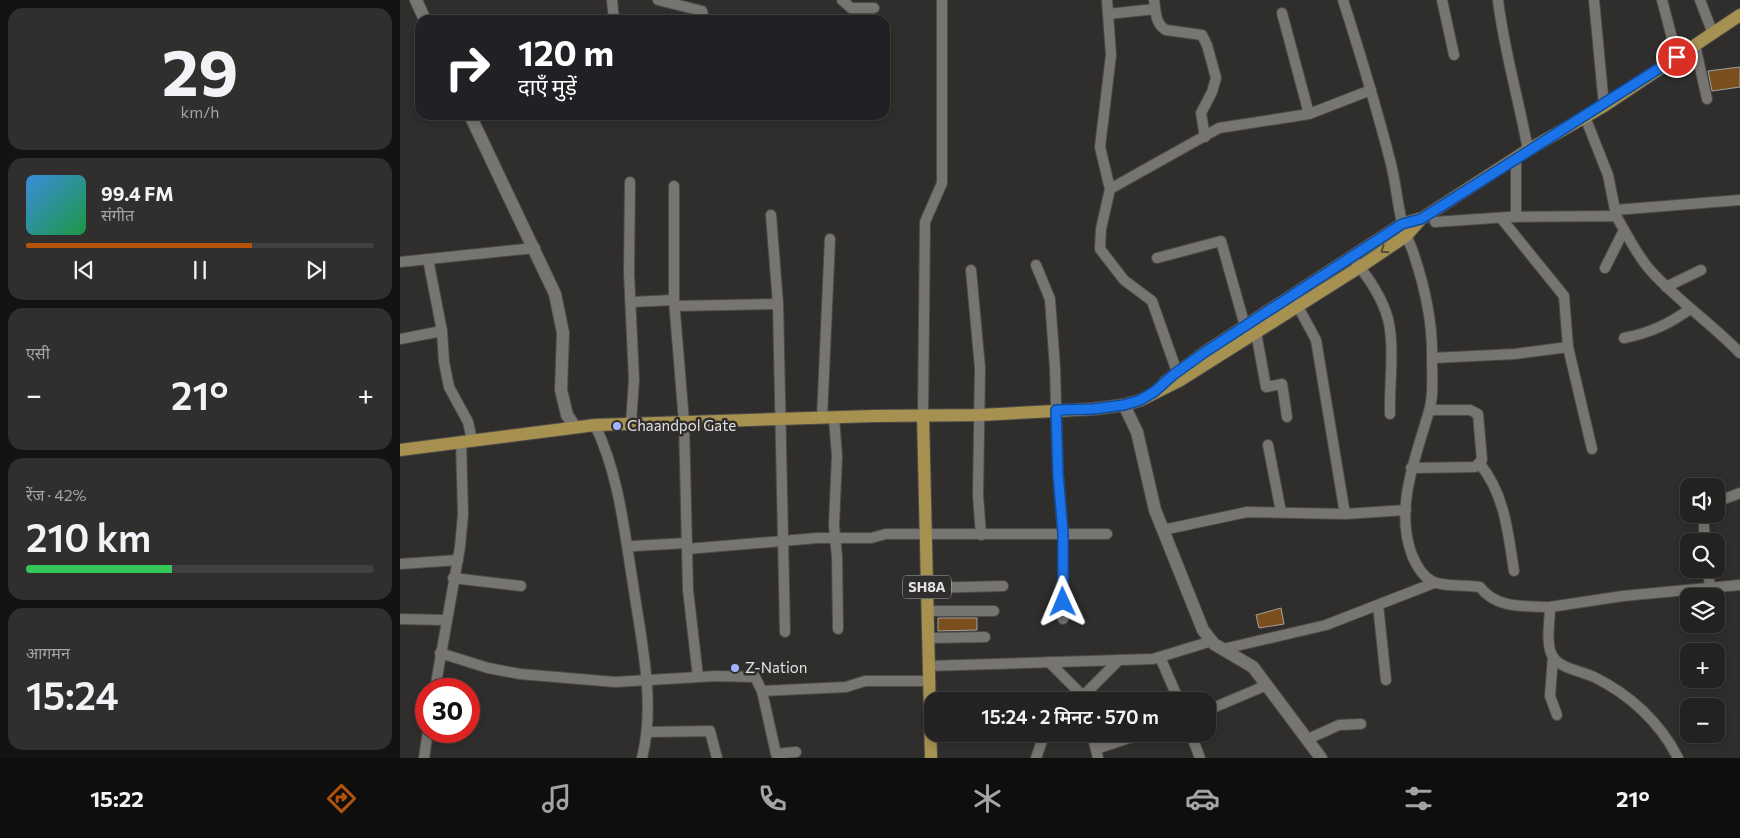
<!DOCTYPE html>
<html lang="hi">
<head>
<meta charset="utf-8">
<style>
  :root { --surface:#242221; --page:#302f2e; --text:#f1f3f6; --muted:#a3a4a5; --line:#413f3f; --accent:#b45309 }
  body { margin:0; font-family:Commissioner,"Noto Sans Devanagari",sans-serif; background:var(--page); color:var(--text); height:100vh; display:flex; flex-direction:column; font-size:19px; white-space:nowrap }
  * { box-sizing:border-box; margin:0 }
  p { font-size:16px; color:var(--muted) }
  .icon { flex:none; width:28px; height:28px; fill:none; stroke:currentColor; stroke-width:2; stroke-linecap:round; stroke-linejoin:round }
  .map { position:relative; flex:1; overflow:hidden }
  .panel { display:flex; flex-direction:column; gap:8px; padding:8px; background:#141312; width:400px }
  .panel>* { flex:none }
  .top-card { position:absolute; left:15px; top:15px; width:475px; height:105px; border-radius:15px; box-shadow:0 2px 8px #0003,0 0 0 1px var(--line); background:#202124; color:#fff; overflow:hidden }
  .fabs { position:absolute; left:1280px; top:478px; display:grid; gap:10px }
  .fabs a { display:grid; place-items:center; width:45px; height:45px; border-radius:10px; background:var(--surface); box-shadow:0 2px 8px #0003,0 0 0 1px var(--line); font-size:25px }
  .speed { position:absolute; left:15px; top:678px; display:flex; gap:10px; font-size:25px; font-weight:700; text-align:center }
  .speed>* { display:grid; place-content:center; width:65px; height:65px; border-radius:50%; background:var(--surface); box-shadow:0 2px 8px #0003,0 0 0 1px var(--line); line-height:1 }
  .speed .limit { border:8px solid #d22; background:#fff; color:#111 }
  .pin { position:absolute; display:grid; place-items:center; width:42px; height:42px; color:#fff; margin:-21px; border:2px solid #fff; border-radius:50%; box-shadow:0 1px 5px #0007 }
  .me { position:absolute; width:55px; margin:-28px; rotate:359deg; stroke-linejoin:round; filter:drop-shadow(0 0 4px #0008) }
  .turn { display:flex; align-items:center; gap:18px; height:105px; padding:0 20px; font-size:22px }
  .turn .icon { width:65px; height:65px; stroke-width:2.5 }
  .turn b { display:block; font-size:35px; line-height:42px }
  .big { font-size:38px; font-weight:600; line-height:1.1 }
  .panel .card { flex:1; display:flex; flex-direction:column; justify-content:center; gap:8px; min-width:0; padding:0 18px; border-radius:15px; background:var(--page) }
  .panel .dial { align-items:center; gap:0 }
  .dial b { font-size:65px; line-height:1 }
  .song { display:flex; align-items:center; gap:15px }
  .cover { width:60px; height:60px; border-radius:8px; background:linear-gradient(135deg,hsl(210 70% 55%),hsl(140 70% 35%)) }
  .played { height:5px; border-radius:2px; background:linear-gradient(90deg,var(--accent) 65%,var(--line) 65%) }
  .keys { display:flex; justify-content:space-around; direction:ltr }
  .heat { display:flex; justify-content:space-between; align-items:center; font-size:28px; direction:ltr }
  .charge { height:8px; border-radius:4px; background:linear-gradient(90deg,#34c759 42%,var(--line) 0) }
  .trip { position:absolute; left:524px; top:692px; width:292px; height:50px; border-radius:15px; background:var(--surface); box-shadow:0 2px 8px #0003,0 0 0 1px var(--line); font-weight:600; line-height:50px; text-align:center }
  .tab-bar { display:flex; height:80px; justify-content:space-around; align-items:center; background:#0e0e0d; color:var(--muted) }
  .tab-bar .icon { width:35px; height:35px }
  .tab-bar .current { color:var(--accent) }
  .tab-bar b { font-size:22px; color:var(--text) }
  main { display:flex; flex:1; min-height:0 }
  .map>svg:first-child { display:block }
  .building { fill:#7b4e1d; stroke:#a4a19f }
  .lines { fill:none; stroke-linecap:round; stroke-linejoin:round }
  .street-casing { stroke:#4d4b49; stroke-width:12 }
  .secondary-casing { stroke:#4d4b49; stroke-width:14 }
  .primary-casing { stroke:#4d4b49; stroke-width:14 }
  .street { stroke:#777572; stroke-width:10 }
  .secondary { stroke:#777572; stroke-width:12 }
  .primary { stroke:#a69150; stroke-width:12 }
  .oneway { stroke:#534c37 }
  .route-casing { stroke:#114b97; stroke-width:12 }
  .route { stroke:#1a73e8; stroke-width:9 }
  .poi-dot { fill:#a0b3fd; stroke:#302e2c; stroke-width:2 }
  .labels { text-anchor:middle; stroke-width:5; stroke-linejoin:round; paint-order:stroke }
  .shield { fill:#302e2c; stroke:#adabaa; stroke-width:1 }
  .shield-label { font-size:14px; font-weight:bold; fill:#e2e1e0 }
  .poi-label { font-size:15px; fill:#e2e1e0; stroke:#302e2c; text-anchor:start }
</style>
</head>
<body>
<main>
<section class="panel">
<div class="card dial"><b>29</b><p>km/h</p></div>
<div class="card">
<div class="song"><i class="cover"></i><div><b>99.4 FM</b><p>संगीत</p></div></div>
<div class="played"></div>
<div class="keys"><svg class="icon" aria-label="previous" viewBox="0 0 24 24"><path d="M18 5L8 12l10 7zM5 5v14"/></svg><svg class="icon" aria-label="pause" viewBox="0 0 24 24"><path d="M8 5v14M16 5v14"/></svg><svg class="icon" aria-label="next" viewBox="0 0 24 24"><path d="M6 5l10 7-10 7zM19 5v14"/></svg></div>
</div>
<div class="card"><p>एसी</p>
<div class="heat"><a>−</a><b class="big">21°</b><a>+</a></div>
</div>
<div class="card"><p>रेंज · 42%</p><b class="big">210 km</b><div class="charge"></div></div>
<div class="card"><p>आगमन</p><b class="big">15:24</b></div>
</section>
<div class="map">
<svg width="1340" height="758" viewBox="0 0 1340 758">
  <rect width="100%" height="100%" fill="#302e2c"/>
  <g class="building">
    <polygon points="1340,67 1340,87 1312,91 1308,71"/>
    <polygon points="881,608 884,624 859,628 856,615"/>
    <polygon points="538,618 577,618 577,630 538,631"/>
  </g>
  <g class="lines">
    <g class="street-casing">
      <g id="street">
        <polyline points="212,0 214,20"/>
        <polyline points="258,0 302,11 304,20"/>
        <polyline points="442,0 451,8 474,8"/>
        <polyline points="707,0 711,55 700,147 710,189 701,229 700,249 724,280 752,301 777,372"/>
        <path d="M754,0C756,12 755,24 766,30L802,35L807,45L816,78L812,92L801,113L805,137"/>
        <path d="M943,0C960,53 976,106 990,160C996,181 997,205 1003,226C1006,236 1011,245 1014,255C1025,288 1033,324 1032,359C1032,375 1034,396 1029,411C1016,457 994,508 1012,555C1028,594 1046,582 1080,587C1096,609 1126,606 1150,607C1150,621 1145,645 1153,657C1161,669 1182,671 1194,677C1229,694 1260,722 1278,758"/>
        <polyline points="1042,0 1054,55"/>
        <path d="M1098,0C1104,51 1119,100 1128,150"/>
        <polyline points="1194,0 1204,106"/>
        <polyline points="1262,0 1277,57"/>
        <polyline points="1300,0 1313,34"/>
        <polyline points="882,13 909,114"/>
        <polyline points="708,14 755,9"/>
        <polyline points="1295,45 1307,99"/>
        <polyline points="1185,117 1208,175 1215,210"/>
        <polyline points="230,182 229,273 234,380 231,423"/>
        <polyline points="274,186 274,300 284,422 288,590 298,677"/>
        <polyline points="710,189 819,128 909,114 971,90"/>
        <polyline points="371,215 378,304 385,632"/>
        <polyline points="1216,216 1215,210 1340,200"/>
        <polyline points="1116,217 1116,158"/>
        <polyline points="1101,218 1164,296 1168,347 1192,449"/>
        <path d="M1035,222L1108,217L1216,216C1227,234 1237,256 1251,271C1278,301 1312,324 1340,353"/>
        <polyline points="757,258 821,241 845,326"/>
        <polyline points="28,259 42,331 44,362 49,387 68,422 72,440"/>
        <polyline points="0,262 135,248"/>
        <path d="M956,262C969,279 982,297 988,319C995,347 989,385 990,414"/>
        <polyline points="636,265 650,299 655,368 658,474 663,533 663,619"/>
        <polyline points="1205,268 1224,230"/>
        <polyline points="571,270 580,368 578,495 581,535"/>
        <polyline points="1266,287 1301,270"/>
        <polyline points="895,301 916,340 945,514"/>
        <polyline points="231,302 274,300"/>
        <polyline points="275,306 378,304"/>
        <polyline points="855,327 866,387 882,384 887,417"/>
        <path d="M1224,338C1250,333 1269,324 1290,309"/>
        <polyline points="0,339 42,331"/>
        <polyline points="1032,358 1115,354 1168,347"/>
        <polyline points="523,415 525,222 542,183 542,0"/>
        <polyline points="422,418 430,239"/>
        <polyline points="434,418 437,456 434,525 437,557 438,629"/>
        <path d="M195,425C219,475 224,529 233,584C241,640 256,702 242,758"/>
        <polyline points="868,445 881,512"/>
        <path d="M1080,464C1105,495 1108,533 1114,571"/>
        <polyline points="1011,468 1075,467 1082,460 1078,414 1070,410 1030,410"/>
        <polyline points="1316,502 1340,493"/>
        <polyline points="1303,514 1305,541"/>
        <polyline points="763,530 847,512 945,514 1006,510"/>
        <polyline points="234,546 287,543"/>
        <polyline points="287,549 417,538 471,538 486,534 707,534"/>
        <polyline points="0,564 58,560"/>
        <polyline points="1308,569 1310,588"/>
        <polyline points="53,578 121,586"/>
        <polyline points="527,588 603,586"/>
        <polyline points="978,605 986,680"/>
        <polyline points="1150,607 1223,596 1340,585"/>
        <polyline points="527,611 594,611"/>
        <polyline points="0,619 46,620"/>
        <polyline points="528,638 585,637"/>
        <polyline points="823,649 926,625 1034,583"/>
        <polyline points="40,653 88,668 120,674 215,682 316,676 355,677 362,691 446,687 465,681 528,681"/>
        <polyline points="760,657 779,701"/>
        <polyline points="1153,657 1150,696 1157,715"/>
        <polyline points="649,662 682,695 683,700"/>
        <polyline points="528,666 753,659 812,641"/>
        <polyline points="35,689 60,547 63,514 61,441"/>
        <polyline points="362,691 376,754 396,752"/>
        <polyline points="678,701 719,660"/>
        <polyline points="808,710 867,685"/>
        <polyline points="248,732 310,731 317,758"/>
        <polyline points="692,734 698,758"/>
        <polyline points="791,734 800,758"/>
        <polyline points="908,739 939,725 961,724"/>
        <polyline points="696,749 741,734"/>
        <polyline points="24,758 28,731"/>
        <polyline points="636,758 643,738 649,734"/>
      </g>
    </g>
    <g class="secondary-casing">
      <g id="secondary">
        <polyline points="16,0 25,20"/>
        <polyline points="70,115 155,294 163,333 161,390 167,415 175,427"/>
        <polyline points="724,405 737,432 755,510 803,630 814,644 853,667 921,758"/>
      </g>
    </g>
    <g class="primary-casing">
      <g id="primary">
        <polyline points="765,382 805,352 1002,224 1019,219"/>
        <polyline points="523,415 531,758"/>
        <polyline points="0,450 195,425 474,416 580,415 693,409 724,405 741,400 779,381 960,267 1006,236 1021,219 1128,150 1204,106 1340,15"/>
      </g>
    </g>
    <use href="#street" class="street"/>
    <use href="#secondary" class="secondary"/>
    <use href="#primary" class="primary"/>
  </g>
  <defs><path id="oneway-chevron" d="M-2-3.5L2.5 0L-2 3.5" fill="none" stroke-width="1.6" stroke-linecap="round" stroke-linejoin="round" transform="scale(1.25)"/></defs>
  <use class="oneway" href="#oneway-chevron" transform="translate(984 250) rotate(146)"/>
  <g class="lines">
    <g class="route-casing">
      <polyline id="route" points="663,602 663,533 658,474 656,410 693,409 724,405 740,400 754,392 773,375 805,352 1002,224 1021,219 1277,57"/>
    </g>
    <use href="#route" class="route"/>
  </g>
  <g class="poi-dot">
    <circle cx="217" cy="426" r="5"/>
    <circle cx="335" cy="668" r="5"/>
  </g>
  <g class="labels">
    <rect class="shield" x="503" y="575.5" width="48" height="23" rx="4"/>
    <g class="shield-label">
      <text x="527" y="592">SH8A</text>
    </g>
    <g class="poi-label">
      <text x="227" y="431">Chaandpol Gate</text>
      <text x="345" y="673">Z-Nation</text>
    </g>
  </g>
</svg>
<div class="fabs">
<a><svg class="icon" aria-label="sound" viewBox="0 0 24 24"><path d="M4 9h4l5-4v14l-5-4H4zM17 9q2 3 0 6"/></svg></a>
<a><svg class="icon" aria-label="search" viewBox="0 0 24 24"><circle cx="10" cy="10" r="6"/><path d="M15 15l6 6"/></svg></a>
<a><svg class="icon" aria-label="layers" viewBox="0 0 24 24"><path d="M12 4l9 5-9 5-9-5zM3 14l9 5 9-5"/></svg></a>
<a>+</a>
<a>−</a>
</div>
<div class="speed"><div class="limit">30</div></div>
<div class="pin" style="left:1277px;top:57px;background:#d93025"><svg class="icon" aria-label="arrive" viewBox="0 0 24 24"><path d="M6 21V4h12l-3 4 3 4H6"/></svg></div>
<svg class="me" style="left:663px;top:602px" viewBox="-20 -20 40 40"><path d="M0-17L14 15 0 8-14 15z" fill="#1a73e8" stroke="#fff" stroke-width="4"/></svg>
<div class="trip">15:24 · 2 मिनट · 570 m</div>
<div class="top-card">
<div class="turn"><svg class="icon" aria-label="right" viewBox="0 0 24 24"><path d="M7 20v-9h11M14 6l5 5-5 5"/></svg><div><b>120 m</b>दाएँ मुड़ें</div></div>
</div>
</div>
</main>
<nav class="tab-bar">
<b>15:22</b>
<svg class="icon current" aria-label="directions" viewBox="0 0 24 24"><path d="M12 3l9 9-9 9-9-9zM9 14v-3h6M13 9l2 2-2 2"/></svg>
<svg class="icon" aria-label="music" viewBox="0 0 24 24"><path d="M9 18V5l10-2v13"/><circle cx="6" cy="18" r="3"/><circle cx="16" cy="16" r="3"/></svg>
<svg class="icon" aria-label="phone" viewBox="0 0 24 24"><path d="M5 4h4l2 5-3 2q2 4 5 5l2-3 5 2v4C11 20 4 13 5 4z"/></svg>
<svg class="icon" aria-label="climate" viewBox="0 0 24 24"><path d="M12 3v18M4 7l16 10M4 17L20 7"/></svg>
<svg class="icon" aria-label="car" viewBox="0 0 24 24"><path d="M5 17H2v-5l4-1 3-4h7l3 4 3 1v5h-3M9 17h6M6 11h13"/><circle cx="7" cy="17" r="2"/><circle cx="17" cy="17" r="2"/></svg>
<svg class="icon" aria-label="filters" viewBox="0 0 24 24"><path d="M4 7h16M4 17h16"/><circle cx="9" cy="7" r="2"/><circle cx="15" cy="17" r="2"/></svg>
<b>21°</b>
</nav>
</body>
</html>
